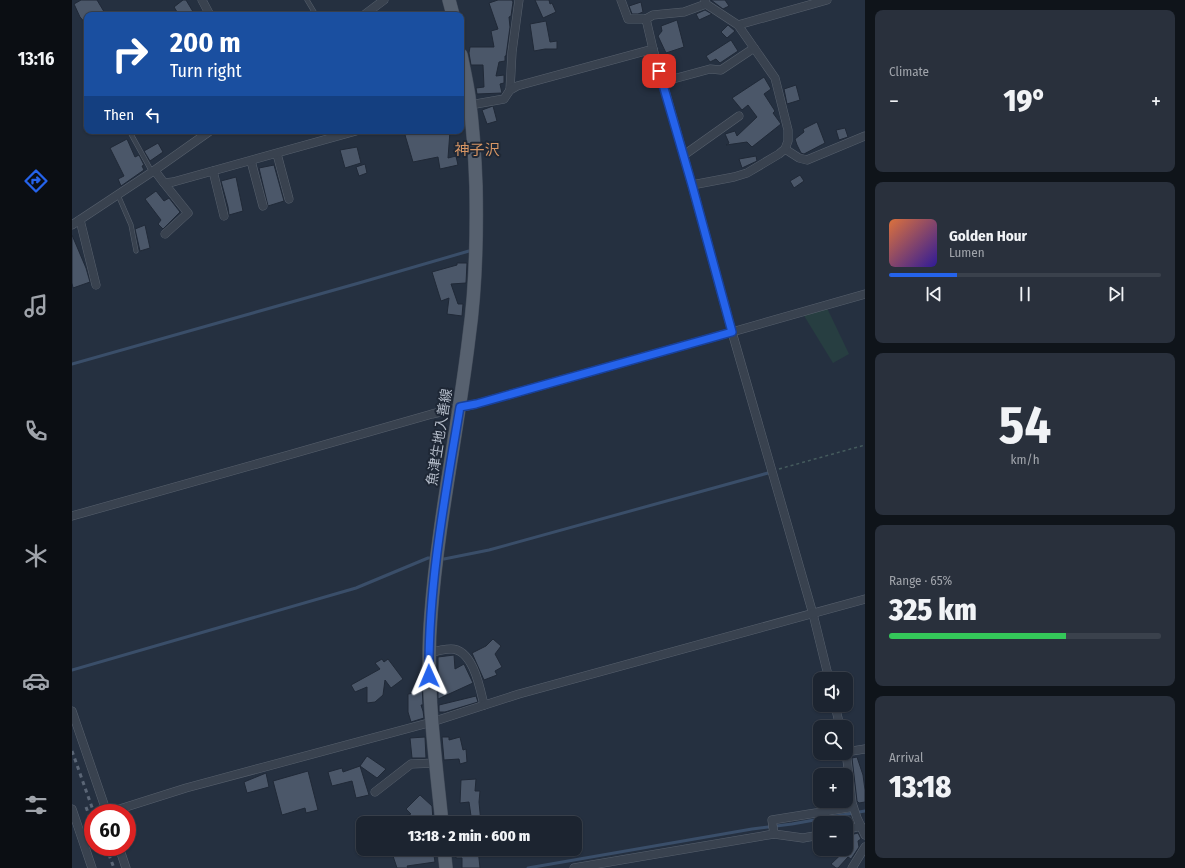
<!DOCTYPE html>
<html lang="en">
<head>
<meta charset="utf-8">
<style>
  :root { --surface:#1c2430; --page:#29303c; --text:#f1f3f6; --muted:#a0a4ab; --line:#3a414c; --accent:#2563eb }
  body { margin:0; font-family:"Fira Sans Condensed","Noto Sans JP",sans-serif; background:var(--page); color:var(--text); height:100vh; display:flex; flex-direction:column; font-size:15px; white-space:nowrap }
  * { box-sizing:border-box; margin:0 }
  p { font-size:13px; color:var(--muted) }
  .icon { flex:none; width:22px; height:22px; fill:none; stroke:currentColor; stroke-width:2; stroke-linecap:round; stroke-linejoin:round }
  .map { position:relative; flex:1; overflow:hidden }
  .details { display:flex; flex-direction:column; gap:10px; padding:10px; background:#0f141a; width:320px }
  .details>* { flex:none }
  .top-card { position:absolute; left:12px; top:12px; width:380px; height:122px; border-radius:8px; box-shadow:0 1px 3px #0004,0 0 0 1px var(--line); background:#1a4fa0; color:#fff; overflow:hidden }
  .tools { position:absolute; left:741px; top:672px; display:grid; gap:8px }
  .tools a { display:grid; place-items:center; width:40px; height:40px; border-radius:8px; background:var(--surface); box-shadow:0 1px 3px #0004,0 0 0 1px var(--line); font-size:20px }
  .speed { position:absolute; left:12px; top:804px; display:flex; gap:8px; font-size:20px; font-weight:700; text-align:center }
  .speed>* { display:grid; place-content:center; width:52px; height:52px; border-radius:50%; background:var(--surface); box-shadow:0 1px 3px #0004,0 0 0 1px var(--line); line-height:1 }
  .speed .limit { border:6px solid #d22; background:#fff; color:#111 }
  .pin { position:absolute; display:grid; place-items:center; width:34px; height:34px; color:#fff; margin:-17px; border-radius:8px; box-shadow:0 2px 6px #0006 }
  .me { position:absolute; width:44px; margin:-22px; rotate:359deg; stroke-linejoin:round; filter:drop-shadow(0 0 3px #0008) }
  .turn { display:flex; align-items:center; gap:14px; height:84px; padding:0 20px; font-size:18px }
  .turn .icon { width:52px; height:52px; stroke-width:2.5 }
  .turn b { display:block; font-size:28px; line-height:34px }
  .then { display:flex; align-items:center; height:38px; padding:0 20px; background:#0003; gap:8px; font-size:15px }
  .big { font-size:30px; font-weight:800; line-height:1.1 }
  .details .card { flex:1; display:flex; flex-direction:column; justify-content:center; gap:6px; min-width:0; padding:0 14px; border-radius:8px; background:var(--page) }
  .details .dial { align-items:center; gap:0 }
  .dial b { font-size:52px; line-height:1 }
  .song { display:flex; align-items:center; gap:12px }
  .cover { width:48px; height:48px; border-radius:6px; background:linear-gradient(135deg,hsl(20 70% 55%),hsl(250 70% 35%)) }
  .played { height:4px; border-radius:2px; background:linear-gradient(90deg,var(--accent) 25%,var(--line) 25%) }
  .keys { display:flex; justify-content:space-around; direction:ltr }
  .heat { display:flex; justify-content:space-between; align-items:center; font-size:22px; direction:ltr }
  .charge { height:6px; border-radius:3px; background:linear-gradient(90deg,#34c759 65%,var(--line) 0) }
  .trip { position:absolute; left:284px; top:816px; width:226px; height:40px; border-radius:8px; background:var(--surface); box-shadow:0 1px 3px #0004,0 0 0 1px var(--line); font-weight:800; line-height:40px; text-align:center }
  main { display:flex; flex:1; min-height:0 }
  .tab-bar { display:flex; flex-direction:column; width:72px; justify-content:space-around; align-items:center; background:#0b0e13; color:var(--muted) }
  .tab-bar .icon { width:28px; height:28px }
  .tab-bar .active { color:var(--accent) }
  .tab-bar b { font-size:18px; color:var(--text) }
  .map>svg:first-child { display:block }
  .green { fill:#273e41 }
  .lines { fill:none; stroke-linecap:round; stroke-linejoin:round }
  .stream { stroke:#3a4e69; stroke-width:3 }
  .building { fill:#4b5769; stroke:#202937 }
  .service-casing { stroke:#57606d; stroke-width:5 }
  .minor-casing { stroke:#57606d; stroke-width:9 }
  .primary-casing { stroke:#424b59; stroke-width:14 }
  .path { stroke:#455b5d; stroke-width:1.5; stroke-dasharray:3 3; stroke-linecap:butt }
  .service { stroke:#39424f; stroke-width:4 }
  .minor { stroke:#39424f; stroke-width:8 }
  .primary { stroke:#57616f; stroke-width:13 }
  .rail { stroke:#5b6676; stroke-width:3; stroke-dasharray:4 4; stroke-linecap:butt }
  .route-casing { stroke:#184099; stroke-width:10 }
  .route { stroke:#2563eb; stroke-width:7 }
  .labels { text-anchor:middle; stroke-width:4; stroke-linejoin:round; paint-order:stroke }
  .street-label { font-size:14px; fill:#b5bdca; stroke:#1e2735 }
  .neighbourhood-label { font-size:15px; fill:#d69564; stroke:#1e2735 }
</style>
</head>
<body>
<main>
<nav class="tab-bar">
<b>13:16</b>
<svg class="icon active" aria-label="directions" viewBox="0 0 24 24"><path d="M12 3l9 9-9 9-9-9zM9 14v-3h6M13 9l2 2-2 2"/></svg>
<svg class="icon" aria-label="music" viewBox="0 0 24 24"><path d="M9 18V5l10-2v13"/><circle cx="6" cy="18" r="3"/><circle cx="16" cy="16" r="3"/></svg>
<svg class="icon" aria-label="phone" viewBox="0 0 24 24"><path d="M5 4h4l2 5-3 2q2 4 5 5l2-3 5 2v4C11 20 4 13 5 4z"/></svg>
<svg class="icon" aria-label="climate" viewBox="0 0 24 24"><path d="M12 3v18M4 7l16 10M4 17L20 7"/></svg>
<svg class="icon" aria-label="car" viewBox="0 0 24 24"><path d="M5 17H2v-5l4-1 3-4h7l3 4 3 1v5h-3M9 17h6M6 11h13"/><circle cx="7" cy="17" r="2"/><circle cx="17" cy="17" r="2"/></svg>
<svg class="icon" aria-label="filters" viewBox="0 0 24 24"><path d="M4 7h16M4 17h16"/><circle cx="9" cy="7" r="2"/><circle cx="15" cy="17" r="2"/></svg>
</nav>
<div class="map">
<svg width="793" height="868" viewBox="0 0 793 868">
  <rect width="100%" height="100%" fill="#253040"/>
  <polygon class="green" points="755,308 777,354 761,363 731,314"/>
  <g class="lines">
    <g class="stream">
      <polyline points="0,364 287,283 397,251"/>
      <polyline points="368,558 372,559 417,550 696,473"/>
      <polyline points="0,670 284,588 356,558 361,558"/>
      <polyline points="456,868 680,829 720,824 793,811"/>
    </g>
  </g>
  <g class="building">
    <polygon points="9,0 25,0 34,15 15,15 15,25 8,17 2,4"/>
    <polygon points="111,0 114,0 123,15 107,15 102,7"/>
    <polygon points="426,0 440,0 441,2 439,16 437,17 438,27 434,56 433,56 433,61 427,62 424,76 432,75 432,83 428,84 430,93 405,94 404,88 412,87 411,65 399,65 397,53 398,47 422,47 419,31 426,29 417,3"/>
    <polygon points="463,0 477,0 478,4 480,3 484,12 471,18"/>
    <polygon points="639,0 653,0 657,6 651,9"/>
    <polygon points="569,2 571,12 566,14 560,14 557,6"/>
    <polygon points="633,10 640,14 627,20 624,14"/>
    <polygon points="605,20 612,47 594,53 586,36 590,31 589,26"/>
    <polygon points="474,21 478,42 485,41 485,49 473,49 462,51 458,24"/>
    <polygon points="656,25 663,31 655,38 649,32"/>
    <polygon points="659,40 666,51 648,63 644,59 638,62 634,56"/>
    <polygon points="692,77 699,89 692,94 703,111 701,113 709,124 680,147 675,142 654,145 657,143 653,134 663,131 665,136 685,117 676,105 670,110 660,98"/>
    <polygon points="724,85 728,100 715,104 712,89"/>
    <polygon points="421,106 425,121 415,124 410,110"/>
    <polygon points="745,122 753,143 732,154 729,153 725,145 723,139 732,132 731,129"/>
    <polygon points="773,128 776,137 767,140 764,130"/>
    <polygon points="346,131 378,131 376,158 384,156 386,165 368,169 366,157 341,162 333,135"/>
    <polygon points="55,139 63,157 67,155 72,165 70,166 72,170 49,186 46,179 52,176 38,148"/>
    <polygon points="86,143 91,152 78,161 72,151"/>
    <polygon points="285,147 289,163 273,168 268,150"/>
    <polygon points="684,156 685,161 670,168 667,159"/>
    <polygon points="293,164 295,173 287,176 284,167"/>
    <polygon points="202,165 212,201 196,206 187,168"/>
    <polygon points="728,175 732,181 722,188 718,181"/>
    <polygon points="164,177 171,211 157,215 156,207 149,181"/>
    <polygon points="84,191 92,201 97,198 108,212 91,229 86,224 89,220 73,199"/>
    <polygon points="73,225 78,248 68,251 63,229"/>
    <polygon points="0,235 14,268 18,282 1,288 0,283"/>
    <polygon points="385,263 395,263 394,283 379,284 386,304 391,304 390,316 375,314 377,298 369,301 360,272 385,265"/>
    <polygon points="421,639 429,646 423,654 430,667 423,671 425,675 412,680 400,653 414,646"/>
    <polygon points="382,655 383,669 392,664 401,683 366,699 366,657"/>
    <polygon points="310,659 312,662 316,659 331,679 319,688 313,680 311,695 303,702 295,703 295,687 283,692 279,685 308,669 303,663"/>
    <polygon points="343,685 350,685 351,705 349,705 351,711 352,718 339,722 336,712 336,694 343,693"/>
    <polygon points="404,696 406,702 373,712 367,712 367,705"/>
    <polygon points="353,737 354,758 340,758 338,738"/>
    <polygon points="370,737 377,737 377,740 388,737 391,750 394,749 395,762 388,764 387,759 372,760"/>
    <polygon points="295,756 314,769 305,778 288,766"/>
    <polygon points="785,757 791,775 793,790 793,802 787,803 785,801 780,758"/>
    <polygon points="288,766 297,795 284,798 280,781 260,786 256,772 270,768 271,772"/>
    <polygon points="236,771 246,810 234,813 233,808 210,815 201,781"/>
    <polygon points="194,773 197,787 175,793 172,782"/>
    <polygon points="404,779 403,791 408,791 407,802 409,823 400,823 397,802 388,803 389,780"/>
    <polygon points="348,795 360,806 361,820 358,823 317,823 317,822 339,814 334,809"/>
    <polygon points="744,801 772,801 773,803 745,807"/>
    <polygon points="786,833 789,839 786,841 787,847 779,859 776,857 766,868 764,868 759,864 779,845 774,846 774,836"/>
    <polygon points="332,849 361,849 363,862 335,866 336,868 325,868 320,853"/>
    <polygon points="384,849 406,849 408,868 390,868 390,858 384,858"/>
  </g>
  <g class="lines">
    <g class="service-casing">
      <g id="service">
        <polyline points="235,0 244,15"/>
        <polyline points="59,134 80,172"/>
        <polyline points="46,195 59,225 64,251"/>
      </g>
    </g>
    <g class="minor-casing">
      <g id="minor">
        <polyline points="130,0 138,15"/>
        <polyline points="549,0 556,19 574,19"/>
        <polyline points="634,4 612,12 581,15 574,19 581,49 620,185 660,332 741,614 757,679"/>
        <polyline points="292,15 312,0"/>
        <polyline points="666,25 755,0"/>
        <polyline points="590,82 638,69 649,70 682,48"/>
        <polyline points="438,90 440,52 447,0"/>
        <polyline points="398,105 432,99 438,90 445,86 581,49"/>
        <polyline points="713,149 727,158 735,160 793,136"/>
        <polyline points="205,154 217,199"/>
        <polyline points="612,155 667,116"/>
        <polyline points="179,161 191,206"/>
        <polyline points="83,171 92,183 101,182 284,131"/>
        <polyline points="141,171 152,216"/>
        <polyline points="92,183 116,213 93,234"/>
        <polyline points="620,185 662,177 675,173 707,154 713,149 716,141 716,130 703,78 666,25 634,4 633,0"/>
        <polyline points="8,220 24,285"/>
        <polyline points="0,225 80,172 138,131"/>
        <polyline points="0,516 213,456 360,414 404,404 660,332 793,294"/>
        <path d="M357,653C364,651 372,649 379,649C401,649 408,688 412,705"/>
        <polyline points="763,705 768,727"/>
        <polyline points="0,711 35,813"/>
        <polyline points="774,751 780,803 785,818 793,835"/>
        <polyline points="774,752 793,749"/>
        <polyline points="303,792 339,764 364,763"/>
        <polyline points="0,809 20,868"/>
        <polyline points="35,813 114,788 360,722 447,694 793,599"/>
        <polyline points="774,830 789,826"/>
        <polyline points="748,835 731,838 702,834 700,820 781,807"/>
        <polyline points="47,847 54,868"/>
        <polyline points="502,868 702,834"/>
        <polyline points="780,868 793,847"/>
      </g>
    </g>
    <g class="primary-casing">
      <g id="primary">
        <polyline points="377,0 381,15"/>
        <path d="M370,823C363,754 353,684 359,614C366,521 386,430 397,337C404,287 405,237 404,186C403,157 401,127 397,97C395,83 392,69 389,55"/>
        <polyline points="372,849 374,868"/>
      </g>
    </g>
    <polyline class="path" points="707,469 793,445"/>
    <use href="#service" class="service"/>
    <use href="#minor" class="minor"/>
    <use href="#primary" class="primary"/>
    <g class="rail">
      <polyline points="0,751 22,813"/>
      <polyline points="14,807 21,826"/>
      <polyline points="34,847 42,868"/>
    </g>
  </g>
  <g class="lines">
    <g class="route-casing">
      <path id="route" d="M357,676C356,586 373,496 388,407L404,404L660,332L620,185L587,71"/>
    </g>
    <use href="#route" class="route"/>
  </g>
  <g class="labels">
    <g class="street-label">
      <text transform="translate(367 437) rotate(-81)" y="5">魚津生地入善線</text>
    </g>
    <g class="neighbourhood-label">
      <text x="405" y="155">神子沢</text>
    </g>
  </g>
</svg>
<div class="tools">
<a><svg class="icon" aria-label="sound" viewBox="0 0 24 24"><path d="M4 9h4l5-4v14l-5-4H4zM17 9q2 3 0 6"/></svg></a>
<a><svg class="icon" aria-label="search" viewBox="0 0 24 24"><circle cx="10" cy="10" r="6"/><path d="M15 15l6 6"/></svg></a>
<a>+</a>
<a>−</a>
</div>
<div class="speed"><div class="limit">60</div></div>
<div class="pin" style="left:587px;top:71px;background:#d93025"><svg class="icon" aria-label="arrive" viewBox="0 0 24 24"><path d="M6 21V4h12l-3 4 3 4H6"/></svg></div>
<svg class="me" style="left:357px;top:676px" viewBox="-20 -20 40 40"><path d="M0-17L14 15 0 8-14 15z" fill="#2563eb" stroke="#fff" stroke-width="4"/></svg>
<div class="trip">13:18 · 2 min · 600 m</div>
<div class="top-card">
<div class="turn"><svg class="icon" aria-label="right" viewBox="0 0 24 24"><path d="M7 20v-9h11M14 6l5 5-5 5"/></svg><div><b>200 m</b>Turn right</div></div>
<div class="then">Then<svg class="icon" aria-label="left" viewBox="0 0 24 24"><path d="M17 20v-9H6M10 6l-5 5 5 5"/></svg></div>
</div>
</div>
<section class="details">
<div class="card"><p>Climate</p>
<div class="heat"><a>−</a><b class="big">19°</b><a>+</a></div>
</div>
<div class="card">
<div class="song"><i class="cover"></i><div><b>Golden Hour</b><p>Lumen</p></div></div>
<div class="played"></div>
<div class="keys"><svg class="icon" aria-label="previous" viewBox="0 0 24 24"><path d="M18 5L8 12l10 7zM5 5v14"/></svg><svg class="icon" aria-label="pause" viewBox="0 0 24 24"><path d="M8 5v14M16 5v14"/></svg><svg class="icon" aria-label="next" viewBox="0 0 24 24"><path d="M6 5l10 7-10 7zM19 5v14"/></svg></div>
</div>
<div class="card dial"><b>54</b><p>km/h</p></div>
<div class="card"><p>Range · 65%</p><b class="big">325 km</b><div class="charge"></div></div>
<div class="card"><p>Arrival</p><b class="big">13:18</b></div>
</section>
</main>
</body>
</html>
